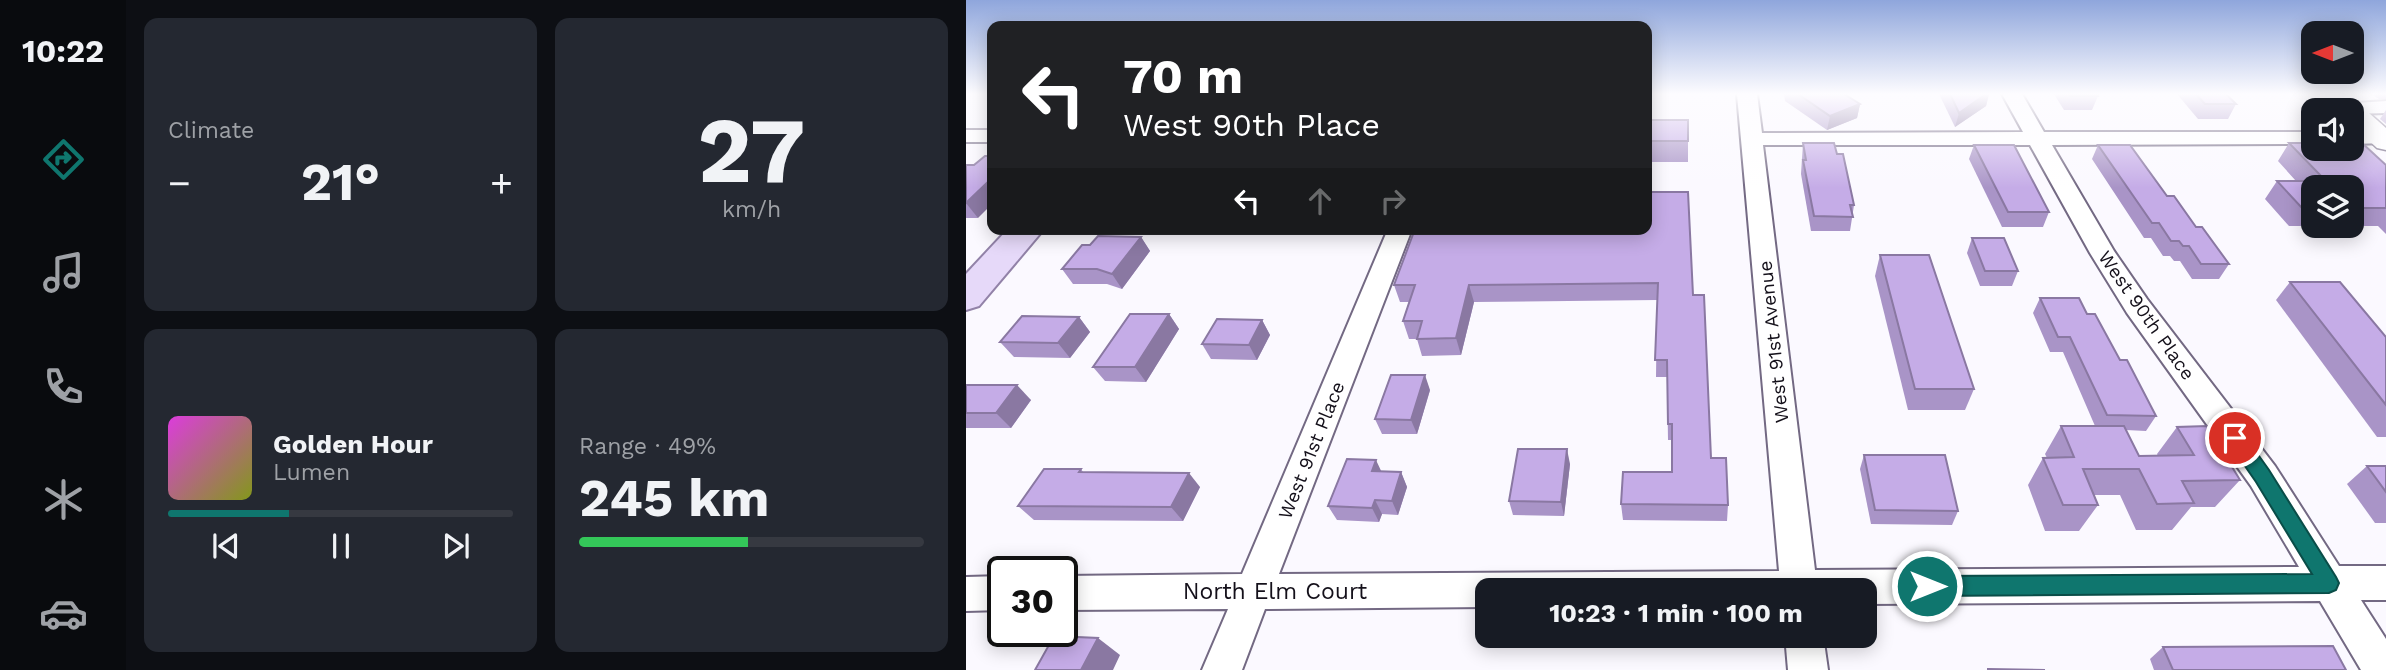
<!DOCTYPE html>
<html lang="en">
<head>
<meta charset="utf-8">
<style>
  :root { --surface:#171b24; --page:#242831; --text:#f1f3f6; --muted:#9ea1a6; --line:#363941; --accent:#0f766e }
  body { margin:0; font-family:"Work Sans",sans-serif; background:var(--page); color:var(--text); height:100vh; display:flex; flex-direction:column; font-size:26px; white-space:nowrap }
  * { box-sizing:border-box; margin:0 }
  p { font-size:23px; color:var(--muted) }
  .icon { flex:none; width:38px; height:38px; fill:none; stroke:currentColor; stroke-width:2; stroke-linecap:round; stroke-linejoin:round }
  .map { position:relative; flex:1; overflow:hidden }
  .panel { display:flex; flex-direction:column; gap:18px; padding:18px; background:#0d0f14; width:840px }
  .panel>* { flex:none }
  .banner { position:absolute; left:21px; top:21px; width:665px; height:214px; border-radius:14px; box-shadow:0 4px 18px #0003; background:#202124; color:#fff; overflow:hidden }
  .needle { width:46px; rotate:270deg }
  .buttons { position:absolute; left:1335px; top:21px; display:grid; gap:14px }
  .buttons a { display:grid; place-items:center; width:63px; height:63px; border-radius:14px; background:var(--surface); box-shadow:0 4px 18px #0003; font-size:35px }
  .speed { position:absolute; left:21px; top:556px; display:flex; gap:14px; font-size:35px; font-weight:700; text-align:center }
  .speed>* { display:grid; place-content:center; width:91px; height:91px; border-radius:50%; background:var(--surface); box-shadow:0 4px 18px #0003; line-height:1 }
  .speed .limit { border:4px solid #111; border-radius:10px; background:#fff; color:#111 }
  .pin { position:absolute; display:grid; place-items:center; width:60px; height:60px; color:#fff; margin:-30px; border:4px solid #fff; border-radius:50%; box-shadow:0 2px 7px #0007 }
  .me { position:absolute; width:77px; margin:-38px; rotate:90deg; stroke-linejoin:round; filter:drop-shadow(0 0 5px #0008) }
  .turn { display:flex; align-items:center; gap:24px; height:147px; padding:0 21px; font-size:32px }
  .turn .icon { width:91px; height:91px; stroke-width:2.5 }
  .turn b { display:block; font-size:49px; line-height:60px }
  .lanes { display:flex; align-items:center; height:66px; padding:0 21px; background:#0003; justify-content:center; gap:35px; direction:ltr }
  .lanes .off { opacity:.35 }
  .big { font-size:52px; font-weight:700; line-height:1.1 }
  .panel .card { flex:1; display:flex; flex-direction:column; justify-content:center; gap:10px; min-width:0; padding:0 24px; border-radius:14px; background:var(--page) }
  .panel .dial { align-items:center; gap:0 }
  .dial b { font-size:91px; line-height:1 }
  .song { display:flex; align-items:center; gap:21px }
  .cover { width:84px; height:84px; border-radius:10px; background:linear-gradient(135deg,hsl(300 70% 55%),hsl(70 70% 35%)) }
  .played { height:7px; border-radius:4px; background:linear-gradient(90deg,var(--accent) 35%,var(--line) 35%) }
  .keys { display:flex; justify-content:space-around; direction:ltr }
  .heat { display:flex; justify-content:space-between; align-items:center; font-size:38px; direction:ltr }
  .charge { height:10px; border-radius:5px; background:linear-gradient(90deg,#34c759 49%,var(--line) 0) }
  .panel .tiles { flex:1; display:grid; gap:18px; grid-template-columns:repeat(2,1fr) }
  .trip { position:absolute; left:509px; top:578px; width:402px; height:70px; border-radius:14px; background:var(--surface); box-shadow:0 4px 18px #0003; font-weight:700; line-height:70px; text-align:center }
  main { display:flex; flex:1; min-height:0 }
  .tab-bar { display:flex; flex-direction:column; width:126px; justify-content:space-around; align-items:center; background:#090b0e; color:var(--muted) }
  .tab-bar .icon { width:49px; height:49px }
  .tab-bar .active { color:var(--accent) }
  .tab-bar b { font-size:32px; color:var(--text) }
  .map>svg:first-child { display:block }
  .lines { fill:none; stroke-linecap:round; stroke-linejoin:round }
  .minor-casing { stroke:#736983; stroke-width:4 }
  .tertiary-casing { stroke:#736983; stroke-width:3 }
  .primary-casing { stroke:#9282a8; stroke-width:4 }
  .minor { fill:#fff; fill-rule:evenodd }
  .tertiary { fill:#fff; fill-rule:evenodd }
  .primary { fill:#e6d9f9; fill-rule:evenodd }
  .wall { fill:#a994c7; fill-rule:evenodd }
  .shaded-wall { fill:#8a78a2 }
  .building { fill:#c5ace7; stroke:#8a78a2; stroke-width:2 }
  .route { fill:#0f766e; stroke:#0a4d48; stroke-width:2 }
  .labels { text-anchor:middle; stroke-width:5; stroke-linejoin:round; paint-order:stroke }
  .street-label { font-size:19px; fill:#14101a; stroke:#fff }
  .near-street-label { font-size:23px; fill:#14101a; stroke:#fff }
</style>
</head>
<body>
<main>
<nav class="tab-bar">
<b>10:22</b>
<svg class="icon active" aria-label="directions" viewBox="0 0 24 24"><path d="M12 3l9 9-9 9-9-9zM9 14v-3h6M13 9l2 2-2 2"/></svg>
<svg class="icon" aria-label="music" viewBox="0 0 24 24"><path d="M9 18V5l10-2v13"/><circle cx="6" cy="18" r="3"/><circle cx="16" cy="16" r="3"/></svg>
<svg class="icon" aria-label="phone" viewBox="0 0 24 24"><path d="M5 4h4l2 5-3 2q2 4 5 5l2-3 5 2v4C11 20 4 13 5 4z"/></svg>
<svg class="icon" aria-label="climate" viewBox="0 0 24 24"><path d="M12 3v18M4 7l16 10M4 17L20 7"/></svg>
<svg class="icon" aria-label="car" viewBox="0 0 24 24"><path d="M5 17H2v-5l4-1 3-4h7l3 4 3 1v5h-3M9 17h6M6 11h13"/><circle cx="7" cy="17" r="2"/><circle cx="17" cy="17" r="2"/></svg>
</nav>
<section class="panel">
<div class="tiles">
<div class="card"><p>Climate</p>
<div class="heat"><a>−</a><b class="big">21°</b><a>+</a></div>
</div>
<div class="card dial"><b>27</b><p>km/h</p></div>
<div class="card">
<div class="song"><i class="cover"></i><div><b>Golden Hour</b><p>Lumen</p></div></div>
<div class="played"></div>
<div class="keys"><svg class="icon" aria-label="previous" viewBox="0 0 24 24"><path d="M18 5L8 12l10 7zM5 5v14"/></svg><svg class="icon" aria-label="pause" viewBox="0 0 24 24"><path d="M8 5v14M16 5v14"/></svg><svg class="icon" aria-label="next" viewBox="0 0 24 24"><path d="M6 5l10 7-10 7zM19 5v14"/></svg></div>
</div>
<div class="card"><p>Range · 49%</p><b class="big">245 km</b><div class="charge"></div></div>
</div>
</section>
<div class="map">
<svg width="1420" height="670" viewBox="0 0 1420 670">
  <rect width="100%" height="100%" fill="#fbf9ff"/>
  <g class="lines">
    <g class="minor-casing">
      <g id="minor">
        <path d="M771,94H791L796,133L1057,132L1036,94H1056L1078,132H1348V144L1086,145L1148,251L1181,299L1309,466L1373,566H1420V600H1395L1420,639V670H1395L1354,601L900,604V590H522V607L299,609L276,670H236L262,609L96,610V576L276,574L422,229H446L313,574L813,571ZM797,145H1064L1124,253L1161,313L1285,486L1333,567L849,570Z"/>
        <polygon points="1420,101 1420,113 1386,114 1386,110 1372,108 1375,104"/>
        <rect x="0" y="130" width="26" height="12"/>
        <polygon points="1386,132 1420,133 1420,143 1386,144"/>
        <polygon points="37,576 37,610 0,611 0,577"/>
        <polygon points="819,635 857,635 862,670 822,670"/>
      </g>
    </g>
    <g class="tertiary-casing">
      <polygon id="tertiary" points="1386,103 1395,106 1420,128 1420,150 1411,148 1386,125 1386,110 1374,110 1377,106"/>
    </g>
    <g class="primary-casing">
      <polygon id="primary" points="42,229 78,229 13,306 0,310 0,274"/>
    </g>
    <use href="#minor" class="minor"/>
    <use href="#tertiary" class="tertiary"/>
    <use href="#primary" class="primary"/>
  </g>
  <g class="wall">
    <polygon points="818,94 878,94 894,104 891,118 861,130 819,101"/>
    <polygon points="973,94 1023,94 1020,106 989,127"/>
    <polygon points="1088,94 1131,94 1132,96 1126,110 1098,110"/>
    <polygon points="1211,94 1260,94 1270,104 1262,119 1232,119"/>
    <polygon points="1405,94 1420,94 1420,99 1413,99"/>
    <polygon points="1420,110 1420,124 1414,119"/>
    <rect x="681" y="120" width="41" height="42"/>
    <polygon points="837,143 871,154 888,205 884,231 845,231 835,174"/>
    <path d="M1323,143L1420,165V234L1412,226H1323L1299,199L1311,181H1330L1312,161ZM1348,187H1386V226H1348Z"/>
    <polygon points="1008,145 1083,212 1077,227 1036,227 1003,159"/>
    <polygon points="1132,145 1201,196 1230,227 1263,264 1253,279 1226,279 1214,261 1208,261 1204,256 1197,256 1185,238 1178,238 1126,159"/>
    <polygon points="0,165 12,218 0,218"/>
    <polygon points="681,229 727,295 745,458 762,505 761,521 657,520 655,504 706,472 706,440 702,440 701,377 690,377 691,300 508,302 495,355 456,356 451,339 443,339 437,321 444,302 434,302 428,285"/>
    <polygon points="175,237 184,251 156,289 141,284 107,284 96,269 124,245"/>
    <polygon points="1006,238 1052,271 1046,286 1014,286 1001,253"/>
    <polygon points="914,255 1008,389 999,410 942,410 909,276"/>
    <polygon points="1324,282 1420,337 1420,437 1411,437 1310,300"/>
    <polygon points="1074,298 1121,314 1154,360 1190,416 1180,431 1160,430 1173,456 1192,456 1191,454 1211,427 1274,480 1249,507 1225,507 1206,530 1170,530 1154,495 1128,495 1132,505 1113,531 1079,531 1062,485 1077,458 1081,458 1079,454 1095,426 1129,426 1097,352 1084,352 1067,313"/>
    <polygon points="203,314 213,329 180,382 139,381 127,367"/>
    <polygon points="113,317 124,332 104,358 48,357 34,342"/>
    <polygon points="296,320 304,335 291,360 245,359 236,344"/>
    <polygon points="0,385 65,400 45,428 0,428"/>
    <polygon points="464,390 451,434 416,434 409,419"/>
    <polygon points="898,455 992,511 986,525 905,524 894,469"/>
    <polygon points="604,464 598,516 547,515 543,501"/>
    <polygon points="1401,466 1420,466 1420,523 1409,523 1381,484"/>
    <polygon points="115,469 117,472 234,487 217,521 68,520 52,506"/>
    <polygon points="416,472 435,472 441,487 432,515 416,514 413,522 371,520 362,506"/>
    <polygon points="1197,647 1380,670 1188,670 1184,659"/>
  </g>
  <g class="shaded-wall">
    <polygon points="1020,94 1023,94 1020,106 989,127 993,113"/>
    <polygon points="894,104 891,118 861,130 864,116"/>
    <polygon points="26,178 26,204 12,218 0,203"/>
    <polygon points="175,237 184,251 156,289 146,274"/>
    <polygon points="503,285 508,302 495,355 490,338"/>
    <polygon points="203,314 213,329 180,382 169,367"/>
    <polygon points="113,317 124,332 104,358 92,343"/>
    <polygon points="296,320 304,335 291,360 283,345"/>
    <polygon points="459,375 464,390 451,434 445,420"/>
    <polygon points="51,385 65,400 45,428 30,413"/>
    <polygon points="601,449 604,464 598,516 595,502"/>
    <polygon points="410,460 417,475 406,471"/>
    <polygon points="435,472 441,487 432,515 426,501"/>
    <polygon points="223,473 234,487 217,521 205,507"/>
    <polygon points="409,500 416,514 413,522 406,508"/>
    <polygon points="132,638 154,655 147,670 115,670"/>
  </g>
  <g class="building">
    <polygon points="832,94 878,94 894,104 864,116"/>
    <polygon points="984,94 1020,94 993,113"/>
    <polygon points="1103,94 1131,94 1132,96 1104,96"/>
    <polygon points="1230,94 1260,94 1270,104 1239,104"/>
    <rect x="681" y="120" width="41" height="21"/>
    <polygon points="837,143 868,143 871,154 877,154 888,205 884,205 887,217 848,216 837,160 840,160"/>
    <polygon points="1323,143 1348,143 1348,149 1386,149 1386,143 1396,143 1420,165 1420,208 1386,208 1386,187 1348,187 1348,208 1336,208 1311,181 1360,181"/>
    <polygon points="1008,145 1048,145 1083,212 1042,212"/>
    <polygon points="1132,145 1164,145 1201,196 1208,196 1230,227 1236,227 1263,264 1235,264 1223,246 1217,246 1213,241 1205,241 1193,223 1186,223"/>
    <polygon points="19,156 26,156 26,178 0,203 0,165 8,165"/>
    <polygon points="681,192 722,192 727,295 738,295 745,458 760,458 762,505 655,504 657,472 706,472 706,424 702,424 701,360 689,360 692,283 503,285 490,338 451,339 456,321 437,321 449,285 428,285 449,229 681,229"/>
    <polygon points="132,236 175,237 146,274 131,269 96,269 116,245 124,245"/>
    <polygon points="1006,238 1038,238 1052,271 1019,271"/>
    <polygon points="914,255 963,255 1008,389 949,389"/>
    <polygon points="1324,282 1374,282 1420,337 1420,405"/>
    <polygon points="1074,298 1113,298 1121,314 1129,314 1154,360 1161,360 1190,416 1141,415 1104,337 1092,337"/>
    <polygon points="164,314 203,314 169,367 127,367"/>
    <polygon points="56,316 113,317 92,343 34,342"/>
    <polygon points="251,319 296,320 283,345 236,344"/>
    <polygon points="425,375 459,375 445,420 409,419"/>
    <polygon points="0,385 51,385 30,413 0,413"/>
    <polygon points="1095,426 1158,426 1173,456 1228,455 1211,427 1241,426 1274,480 1216,481 1228,503 1191,504 1173,469 1117,469 1132,505 1097,505 1077,458 1108,457"/>
    <polygon points="552,449 601,449 595,502 543,501"/>
    <polygon points="898,455 979,455 992,511 909,510"/>
    <polygon points="381,459 410,460 406,471 435,472 426,501 409,500 406,508 362,506"/>
    <polygon points="1401,466 1420,466 1420,492"/>
    <polygon points="78,469 115,469 113,472 223,473 205,507 52,506"/>
    <polygon points="88,636 132,638 115,670 69,670"/>
    <polygon points="1367,646 1380,670 1207,670 1197,647"/>
    <polygon points="1022,669 1079,670 1022,670"/>
  </g>
  <linearGradient id="sky" x2="0" y2="1"><stop stop-color="#8fa6dc"/><stop offset="0.5" stop-color="#fdfcff"/><stop offset="1" stop-color="#fdfcff" stop-opacity="0"/></linearGradient>
  <rect width="1420" height="188" fill="url(#sky)"/>
  <polygon class="route" points="1269,430 1276,432 1303,470 1370,577 1373,583 1370,590 1363,593 961,596 954,593 951,586 954,579 961,576 1346,574 1290,482 1263,443 1260,438 1263,432"/>
  <g class="labels">
    <g class="street-label">
      <text transform="translate(1181 315) rotate(55)" y="7">West 90th Place</text>
      <text transform="translate(807 342) rotate(-96)" y="7">West 91st Avenue</text>
      <text transform="translate(345 450) rotate(-68)" y="7">West 91st Place</text>
    </g>
    <g class="near-street-label">
      <text x="309" y="599">North Elm Court</text>
    </g>
  </g>
</svg>
<div class="buttons">
<a><svg class="needle" viewBox="-14 -14 28 28"><path d="M0-13l5 13h-10z" fill="#e53935"/><path d="M0 13l5-13h-10z" fill="#9ea1a6"/></svg></a>
<a><svg class="icon" aria-label="sound" viewBox="0 0 24 24"><path d="M4 9h4l5-4v14l-5-4H4zM17 9q2 3 0 6"/></svg></a>
<a><svg class="icon" aria-label="layers" viewBox="0 0 24 24"><path d="M12 4l9 5-9 5-9-5zM3 14l9 5 9-5"/></svg></a>
</div>
<div class="speed"><div class="limit">30</div></div>
<div class="pin" style="left:1269px;top:438px;background:#d93025"><svg class="icon" aria-label="arrive" viewBox="0 0 24 24"><path d="M6 21V4h12l-3 4 3 4H6"/></svg></div>
<svg class="me" style="left:961px;top:586px" viewBox="-20 -20 40 40"><circle r="17" fill="#0f766e" stroke="#fff" stroke-width="3"/><path d="M0-11L8 9 0 5-8 9z" fill="#fff"/></svg>
<div class="trip">10:23 · 1 min · 100 m</div>
<div class="banner">
<div class="turn"><svg class="icon" aria-label="left" viewBox="0 0 24 24"><path d="M17 20v-9H6M10 6l-5 5 5 5"/></svg><div><b>70 m</b>West 90th Place</div></div>
<div class="lanes"><svg class="icon" aria-label="left" viewBox="0 0 24 24"><path d="M17 20v-9H6M10 6l-5 5 5 5"/></svg><svg class="icon off" aria-label="ahead" viewBox="0 0 24 24"><path d="M12 20V5M6 11l6-6 6 6"/></svg><svg class="icon off" aria-label="right" viewBox="0 0 24 24"><path d="M7 20v-9h11M14 6l5 5-5 5"/></svg></div>
</div>
</div>
</main>
</body>
</html>
